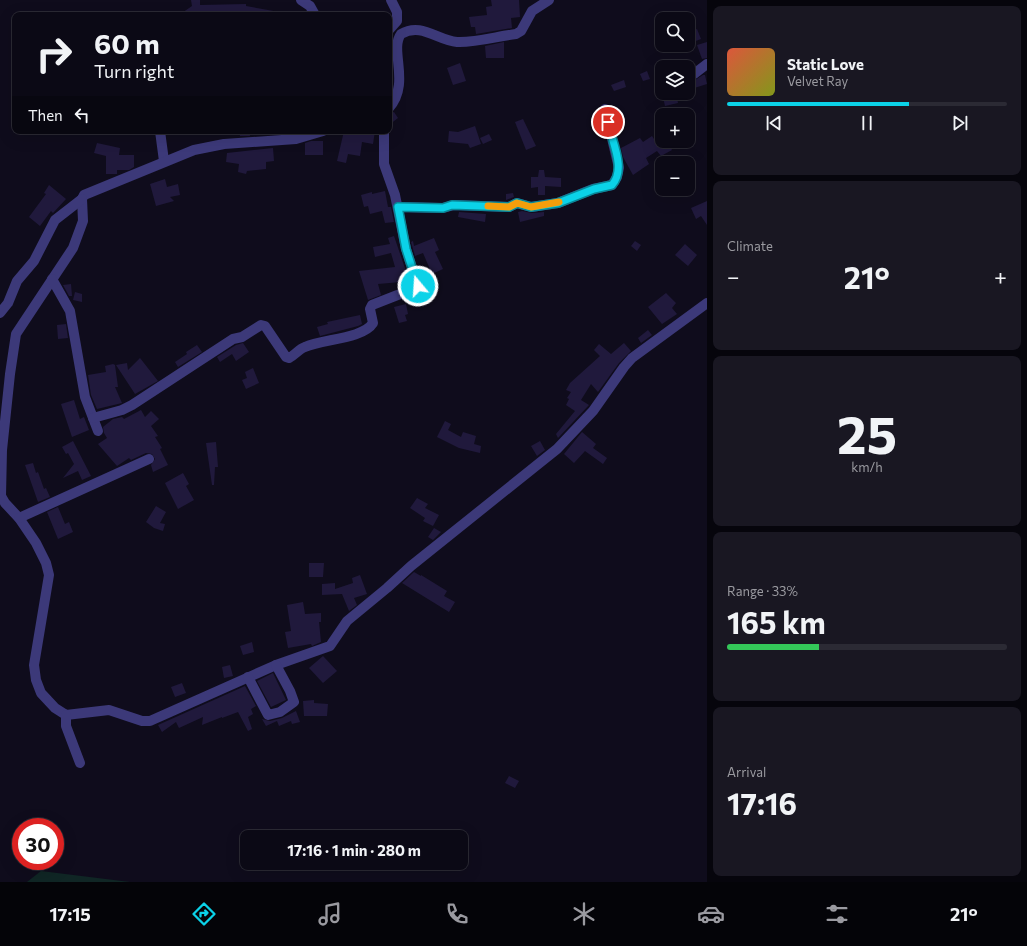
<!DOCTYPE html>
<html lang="en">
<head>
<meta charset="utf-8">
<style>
  :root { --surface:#0b0915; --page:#191722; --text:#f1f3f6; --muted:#9a9aa0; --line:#2b2a34; --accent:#0bd2e8 }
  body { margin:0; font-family:Commissioner,sans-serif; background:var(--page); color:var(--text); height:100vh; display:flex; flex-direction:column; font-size:15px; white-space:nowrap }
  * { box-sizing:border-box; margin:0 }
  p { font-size:13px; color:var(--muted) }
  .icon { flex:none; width:22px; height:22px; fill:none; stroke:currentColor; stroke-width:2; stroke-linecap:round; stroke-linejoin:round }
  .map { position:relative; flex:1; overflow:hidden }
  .sheet { display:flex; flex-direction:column; gap:6px; padding:6px; background:#06050c; width:320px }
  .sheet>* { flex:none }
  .top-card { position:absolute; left:12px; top:12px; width:380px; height:122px; border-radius:8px; box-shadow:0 4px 16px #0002,0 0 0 1px var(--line); background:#0b0915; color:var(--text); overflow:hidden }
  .controls { position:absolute; left:655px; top:12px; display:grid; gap:8px }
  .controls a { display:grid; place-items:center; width:40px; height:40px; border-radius:8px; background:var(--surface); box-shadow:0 4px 16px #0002,0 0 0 1px var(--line); font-size:20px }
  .speed { position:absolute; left:12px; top:818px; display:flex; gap:8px; font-size:20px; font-weight:700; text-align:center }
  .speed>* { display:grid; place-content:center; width:52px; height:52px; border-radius:50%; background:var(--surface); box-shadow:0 4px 16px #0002,0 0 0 1px var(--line); line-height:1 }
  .speed .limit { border:6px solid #d22; background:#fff; color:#111 }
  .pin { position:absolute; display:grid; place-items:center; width:34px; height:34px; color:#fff; margin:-17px; border:2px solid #fff; border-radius:50%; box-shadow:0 1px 4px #0007 }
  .me { position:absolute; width:44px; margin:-22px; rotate:342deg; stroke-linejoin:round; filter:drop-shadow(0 0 3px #0008) }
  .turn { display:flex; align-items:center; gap:14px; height:84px; padding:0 16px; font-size:18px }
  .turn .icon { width:52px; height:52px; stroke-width:2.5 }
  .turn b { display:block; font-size:28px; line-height:34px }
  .then { display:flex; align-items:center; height:38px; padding:0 16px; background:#0003; gap:8px; font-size:15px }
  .big { font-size:30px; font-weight:700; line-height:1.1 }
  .sheet .widget { flex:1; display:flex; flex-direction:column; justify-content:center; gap:6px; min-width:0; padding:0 14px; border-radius:8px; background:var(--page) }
  .sheet .dial { align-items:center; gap:0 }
  .dial b { font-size:52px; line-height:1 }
  .song { display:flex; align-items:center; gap:12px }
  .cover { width:48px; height:48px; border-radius:6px; background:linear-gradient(135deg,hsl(10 70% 55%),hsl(70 70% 35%)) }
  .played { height:4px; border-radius:2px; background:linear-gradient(90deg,var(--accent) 65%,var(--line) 65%) }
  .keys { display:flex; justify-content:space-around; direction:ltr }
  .heat { display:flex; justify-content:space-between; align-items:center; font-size:22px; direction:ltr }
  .charge { height:6px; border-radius:3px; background:linear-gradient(90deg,#34c759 33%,var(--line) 0) }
  .trip { position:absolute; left:240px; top:830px; width:228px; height:40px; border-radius:8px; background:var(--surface); box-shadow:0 4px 16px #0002,0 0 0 1px var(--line); font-weight:700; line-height:40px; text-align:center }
  .tabs { display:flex; height:64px; justify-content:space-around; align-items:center; background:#040408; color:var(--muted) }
  .tabs .icon { width:28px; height:28px }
  .tabs .current { color:var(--accent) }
  .tabs b { font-size:18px; color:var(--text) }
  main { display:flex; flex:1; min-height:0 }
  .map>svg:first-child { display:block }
  .green { fill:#102625 }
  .building { fill:#20193c }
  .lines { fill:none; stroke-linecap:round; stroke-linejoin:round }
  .minor { stroke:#3c3979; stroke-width:10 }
  .route-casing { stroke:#078897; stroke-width:10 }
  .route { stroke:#0bd2e8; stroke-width:7 }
  .slow { stroke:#f59e0b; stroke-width:7 }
</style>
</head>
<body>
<main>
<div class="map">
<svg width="707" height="882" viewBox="0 0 707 882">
  <rect width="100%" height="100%" fill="#0f0c1c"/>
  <polygon class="green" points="41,871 130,882 27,882"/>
  <g class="building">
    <polygon points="191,0 200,0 200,5 246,4 246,6 279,12 279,15 179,15 192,6"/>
    <polygon points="491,0 519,0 520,17 511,18 512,28 476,34 475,27 471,27 469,17 487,15 486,7 492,6"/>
    <polygon points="697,29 701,39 693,42 689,32"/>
    <polygon points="504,42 504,58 486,58 485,46"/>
    <polygon points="707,42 707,58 702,59 697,45"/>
    <polygon points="460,63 466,81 453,85 447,68"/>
    <polygon points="647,71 650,79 643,81 640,74"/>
    <polygon points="703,75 705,75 707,84 688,90 688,80 695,80"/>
    <polygon points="624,80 626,87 614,91 611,85"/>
    <polygon points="662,93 676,93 678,103 665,106"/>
    <polygon points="394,112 398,118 389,125 389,114"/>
    <polygon points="523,119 536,146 526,150 515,122"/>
    <polygon points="475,126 481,144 470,148 468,144 448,142 449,131 458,132"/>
    <polygon points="239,131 249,131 250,136 240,136"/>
    <polygon points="344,131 366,135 366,131 375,131 373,144 362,142 360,156 348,154 346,163 337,161"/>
    <polygon points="489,134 492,140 483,144 480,138"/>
    <polygon points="652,136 656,142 667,141 672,150 661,156 657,151 646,158 649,164 633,175 623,157 621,148 640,138 643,142"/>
    <polygon points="311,141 323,141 323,155 305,155 305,143"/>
    <polygon points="97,143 120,148 119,155 134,155 134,167 129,170 117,170 117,174 106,174 106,156 94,153"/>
    <polygon points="273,148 274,161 266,162 266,169 247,171 246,174 238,172 239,164 226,162 227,153"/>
    <polygon points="539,170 544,170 545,177 561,178 561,187 545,186 545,195 538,195 538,187 531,188 531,177 538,177"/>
    <polygon points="165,179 167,187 178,184 180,195 170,197 174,201 156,206 150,184"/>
    <polygon points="49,185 66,199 53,213 51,211 40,226 29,217 46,194 44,193"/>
    <polygon points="385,191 388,207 391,207 394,222 385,223 382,211 370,214 368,206 364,207 361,195 372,192 372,194"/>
    <polygon points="513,193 514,197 506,200 506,194"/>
    <polygon points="707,201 707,225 701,216 696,219 691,208"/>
    <polygon points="522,211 532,213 544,212 544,216 520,222 518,212"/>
    <polygon points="459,212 486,214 485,222 458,217"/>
    <polygon points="394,236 410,283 403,286 401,282 378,284 381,295 368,300 359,271 395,267 391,253 375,257 373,247 390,244 388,238"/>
    <polygon points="434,238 439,250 435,252 443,269 432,274 423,253 415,256 411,242 413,241 414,246"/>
    <polygon points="635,241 641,245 637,251 631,246"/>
    <polygon points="685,244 697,255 688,266 675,255"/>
    <polygon points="71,284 72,296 69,296 63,285"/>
    <polygon points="75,292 82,294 82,302 73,300"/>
    <polygon points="666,293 676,303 672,308 677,314 662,324 648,307"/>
    <polygon points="406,304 408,314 405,315 407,321 399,323 394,307"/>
    <polygon points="360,315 362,324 358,326 320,336 317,327 328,324 327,322"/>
    <polygon points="66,324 68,338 58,339 57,325"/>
    <polygon points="648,330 652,335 641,343 638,338"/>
    <polygon points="243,343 249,352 236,361 232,354 220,362 217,357 236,345"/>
    <polygon points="624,343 631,351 619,363 598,392 591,384 581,400 589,405 558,438 556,434 575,411 566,405 569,399 567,398 571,392 566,390 570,383 600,356 594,350 599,344 611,354"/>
    <polygon points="197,345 202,352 178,367 175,362 187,354 186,352"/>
    <polygon points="140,358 158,381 135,394 116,365 127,363 128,370"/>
    <polygon points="113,364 115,365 118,387 115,387 122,403 97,409 91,395 88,375 106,372 105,366"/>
    <polygon points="253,368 259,383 246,389 242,380 247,378 245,372"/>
    <polygon points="74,400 80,419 84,417 89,430 72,437 61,404"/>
    <polygon points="141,410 145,417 151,411 159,419 151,426 158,436 155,437 162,448 160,449 168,465 153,472 151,465 155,459 152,454 146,453 131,460 129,458 117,466 98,444 107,438 104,433 103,427 113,419 122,417 124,419"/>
    <polygon points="445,421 451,424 448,430 461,437 463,432 476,436 474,444 481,446 480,453 459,448 437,437"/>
    <polygon points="582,432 596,444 593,448 607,458 603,464 585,451 574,463 564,454"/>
    <polygon points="73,441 91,476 82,480 78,471 63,478 74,464 68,453 66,454 62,447"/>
    <polygon points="540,441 545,450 537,456 531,446"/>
    <polygon points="216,442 218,467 215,467 214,485 212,485 206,443"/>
    <polygon points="33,463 36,473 38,472 44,489 46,488 50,497 38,502 25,465"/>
    <polygon points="183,473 189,484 186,486 194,500 178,509 165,483"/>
    <polygon points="417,498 428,504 425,508 439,515 433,526 423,521 425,518 410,508"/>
    <polygon points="156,506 166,512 160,523 165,524 163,531 154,528 146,522"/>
    <polygon points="58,507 65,524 69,522 73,532 58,539 47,512"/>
    <polygon points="434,528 441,532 433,540 428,537"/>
    <polygon points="309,563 324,563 323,577 309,577"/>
    <polygon points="414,572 421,576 421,575 447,591 444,596 455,602 449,612 402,583"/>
    <polygon points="360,575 367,594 354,598 357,605 349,611 342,594 322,595 322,584 335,583 335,589 353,583 352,578"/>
    <polygon points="303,602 305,614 321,613 321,622 319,622 321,642 312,646 311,644 288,648 285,632 291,631 287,605"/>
    <polygon points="252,642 254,652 243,655 240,646"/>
    <polygon points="323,656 337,671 323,683 309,668"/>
    <polygon points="230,665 233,676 224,678 222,667"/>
    <polygon points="273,673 286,700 271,707 257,681"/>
    <polygon points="182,683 186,693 175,697 171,687"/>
    <polygon points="245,686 256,706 251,709 253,714 248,717 252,729 248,731 238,712 222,718 222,717 202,725 203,717 179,728 176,722 162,732 158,725"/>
    <polygon points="314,700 314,703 328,704 327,716 304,716 303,701"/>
    <polygon points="296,711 300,722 292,724 291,721 279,726 277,721 266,726 262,719 270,721 282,718"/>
    <polygon points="509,776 519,781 515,788 505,783"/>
  </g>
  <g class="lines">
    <g class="minor">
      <polyline points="301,0 310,6 315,15"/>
      <polyline points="389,30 397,21 397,12 391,0"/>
      <polyline points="694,74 707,64"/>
      <path d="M389,108C411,83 389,50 401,34C421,22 437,40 457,42C474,43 499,36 516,34L521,31L532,11L549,0"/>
      <polyline points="160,131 164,161"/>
      <polyline points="323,131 296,139 224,144 194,150 84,195 82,199 83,221 73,248 16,334 10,374 2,450 1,496 5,503 19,518 36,543 46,563 49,575 34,665 36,680 41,693 55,708 66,715 109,710 142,721 150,721 276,665 330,646 347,621 387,588 411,566 557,449 593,411 624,367 632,358 707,303"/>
      <polyline points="398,207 443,208 454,205 509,207 517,203 531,207 558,203 593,189 612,185 617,177 619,168 605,109"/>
      <polyline points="52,279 70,311 85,397 98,431"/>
      <polyline points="0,313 8,303 17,281 34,261 55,220 82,199"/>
      <path d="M93,418L122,410L132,405L233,339L242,337L261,325L265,326L286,357L289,358C295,355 299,349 305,347C322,339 363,339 373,323L370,309L372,305L418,287L406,249L395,195L384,164V131"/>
      <polyline points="19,518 149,459"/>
      <polyline points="248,677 268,715 280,712 294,702 290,691 276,665"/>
      <polyline points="66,715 66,726 80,763"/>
    </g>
  </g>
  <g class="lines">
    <g class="route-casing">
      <path id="route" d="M418,286L406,249L398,207L443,208L452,205L509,207L517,203L531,207L558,203L594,189L612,185C627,168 611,141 608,122"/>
    </g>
    <use href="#route" class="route"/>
    <polyline class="slow" points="488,206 509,207 517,203 531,207 559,202"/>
  </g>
</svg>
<div class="controls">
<a><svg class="icon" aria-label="search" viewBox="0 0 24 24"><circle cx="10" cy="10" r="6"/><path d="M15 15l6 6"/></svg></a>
<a><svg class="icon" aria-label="layers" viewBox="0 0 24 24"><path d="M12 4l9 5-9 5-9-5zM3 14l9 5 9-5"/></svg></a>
<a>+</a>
<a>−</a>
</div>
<div class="speed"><div class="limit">30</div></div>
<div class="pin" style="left:608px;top:122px;background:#d93025"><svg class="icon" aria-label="arrive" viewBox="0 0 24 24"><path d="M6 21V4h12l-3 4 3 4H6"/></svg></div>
<svg class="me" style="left:418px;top:286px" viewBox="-20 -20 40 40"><circle r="17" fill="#0bd2e8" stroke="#fff" stroke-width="3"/><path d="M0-11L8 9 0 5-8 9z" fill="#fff"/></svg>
<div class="trip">17:16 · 1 min · 280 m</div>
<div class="top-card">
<div class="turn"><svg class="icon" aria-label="right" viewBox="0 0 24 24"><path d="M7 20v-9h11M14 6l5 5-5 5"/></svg><div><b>60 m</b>Turn right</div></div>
<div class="then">Then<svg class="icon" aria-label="left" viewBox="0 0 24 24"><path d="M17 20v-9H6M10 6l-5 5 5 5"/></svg></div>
</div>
</div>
<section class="sheet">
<div class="widget">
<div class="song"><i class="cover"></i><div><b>Static Love</b><p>Velvet Ray</p></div></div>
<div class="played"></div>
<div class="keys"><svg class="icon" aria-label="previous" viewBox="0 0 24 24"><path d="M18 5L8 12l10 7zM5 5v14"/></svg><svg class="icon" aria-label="pause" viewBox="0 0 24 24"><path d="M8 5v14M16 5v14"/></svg><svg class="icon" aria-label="next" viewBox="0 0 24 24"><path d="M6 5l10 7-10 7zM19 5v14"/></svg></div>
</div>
<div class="widget"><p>Climate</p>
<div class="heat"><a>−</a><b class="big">21°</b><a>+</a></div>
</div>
<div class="widget dial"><b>25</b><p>km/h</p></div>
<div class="widget"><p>Range · 33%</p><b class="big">165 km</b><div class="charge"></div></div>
<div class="widget"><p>Arrival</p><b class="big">17:16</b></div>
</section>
</main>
<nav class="tabs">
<b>17:15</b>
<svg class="icon current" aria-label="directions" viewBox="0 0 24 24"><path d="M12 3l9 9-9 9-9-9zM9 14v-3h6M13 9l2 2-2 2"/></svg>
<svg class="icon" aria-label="music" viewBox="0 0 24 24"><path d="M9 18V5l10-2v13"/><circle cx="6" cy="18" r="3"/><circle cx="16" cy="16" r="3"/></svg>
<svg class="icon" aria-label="phone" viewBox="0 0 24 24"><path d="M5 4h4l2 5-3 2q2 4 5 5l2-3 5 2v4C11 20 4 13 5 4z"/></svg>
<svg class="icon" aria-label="climate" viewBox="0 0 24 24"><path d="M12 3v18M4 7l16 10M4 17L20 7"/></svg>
<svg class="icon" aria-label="car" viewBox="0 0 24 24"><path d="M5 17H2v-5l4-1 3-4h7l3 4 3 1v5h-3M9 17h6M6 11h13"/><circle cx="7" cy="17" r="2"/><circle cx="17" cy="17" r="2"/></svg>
<svg class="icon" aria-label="filters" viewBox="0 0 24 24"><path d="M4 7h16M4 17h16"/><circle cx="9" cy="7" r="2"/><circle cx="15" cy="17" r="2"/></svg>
<b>21°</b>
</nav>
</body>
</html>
